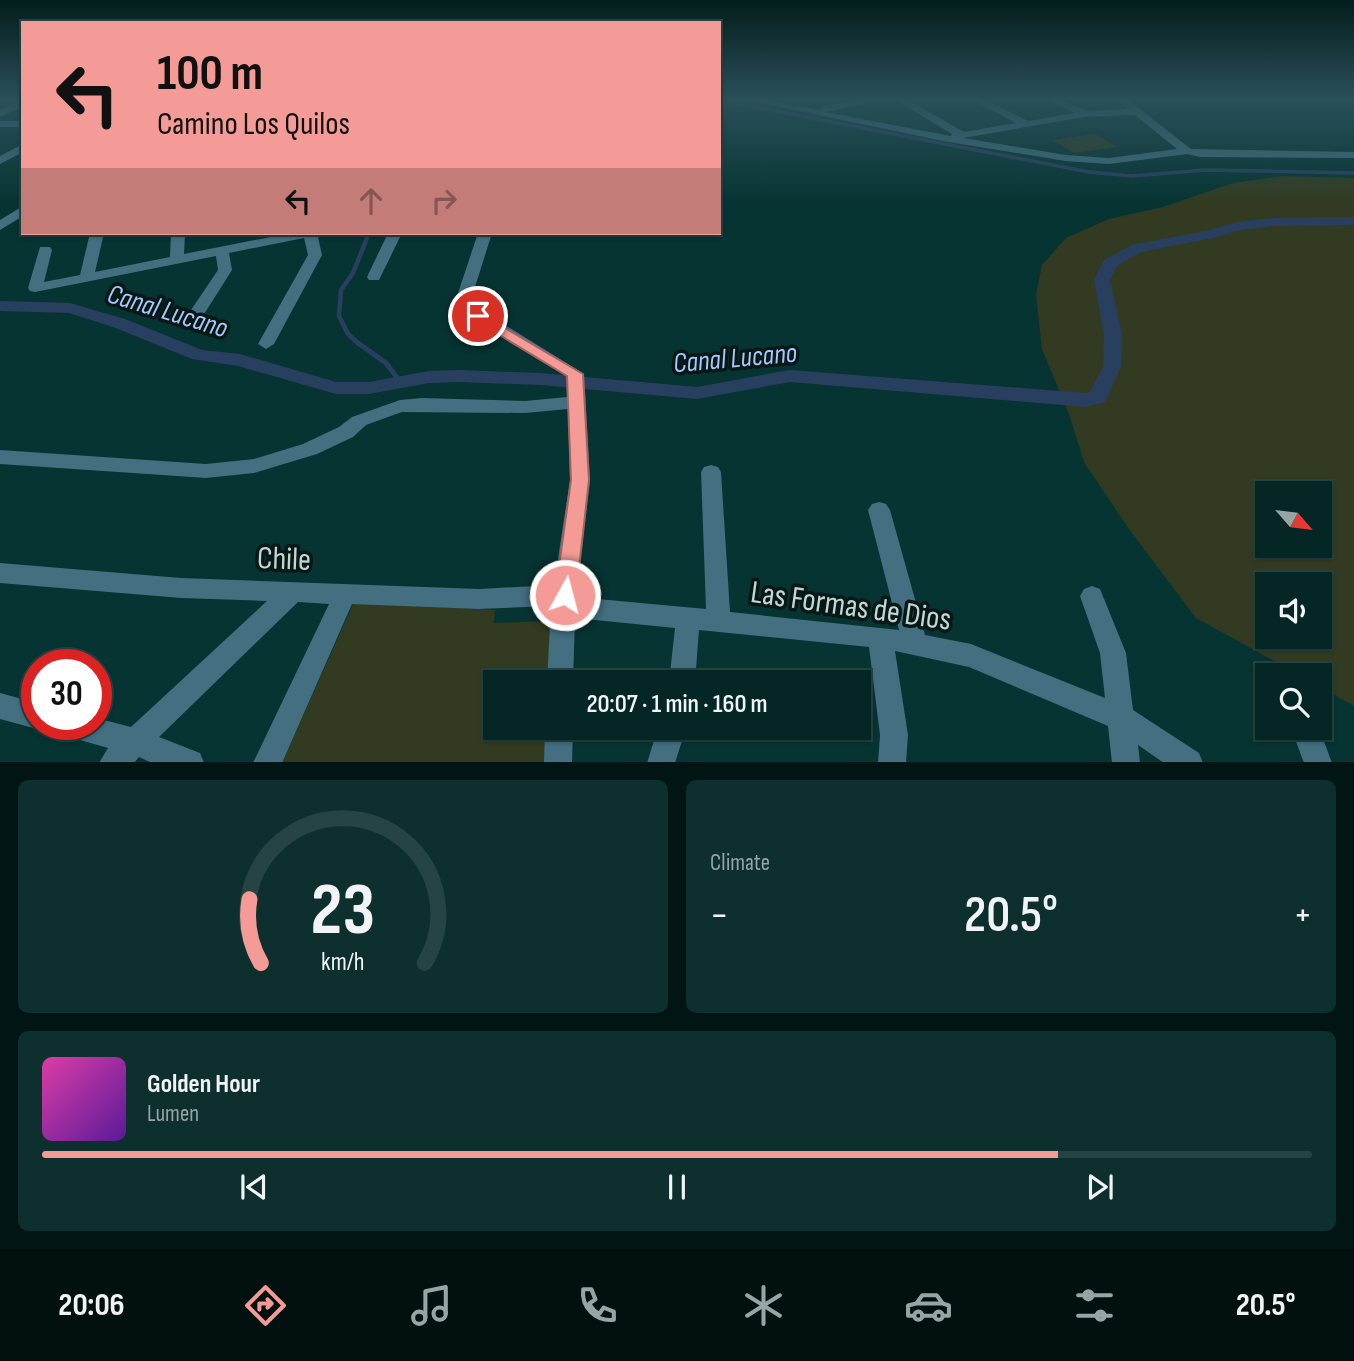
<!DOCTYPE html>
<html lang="en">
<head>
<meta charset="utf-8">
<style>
  :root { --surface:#042726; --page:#0d2f2e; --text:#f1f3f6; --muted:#97a5a7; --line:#254443; --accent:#f59b97 }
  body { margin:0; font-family:"Sofia Sans Condensed",sans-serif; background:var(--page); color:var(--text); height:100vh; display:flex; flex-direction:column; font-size:26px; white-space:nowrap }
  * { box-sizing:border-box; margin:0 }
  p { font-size:23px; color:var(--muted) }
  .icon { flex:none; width:38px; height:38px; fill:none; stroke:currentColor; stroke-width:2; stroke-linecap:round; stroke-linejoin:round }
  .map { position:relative; height:762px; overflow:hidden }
  .side { display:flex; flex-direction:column; gap:18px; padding:18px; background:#021515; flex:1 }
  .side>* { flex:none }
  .banner { position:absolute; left:21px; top:21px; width:700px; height:214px; border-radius:0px; box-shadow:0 2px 5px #0004,0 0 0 2px var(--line); background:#f59b97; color:#111; overflow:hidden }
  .needle { width:46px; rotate:118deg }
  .tools { position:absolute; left:1255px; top:481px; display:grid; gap:14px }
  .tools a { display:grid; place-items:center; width:77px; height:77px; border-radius:0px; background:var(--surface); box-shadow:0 2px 5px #0004,0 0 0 2px var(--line); font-size:35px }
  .speed { position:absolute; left:21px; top:649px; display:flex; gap:14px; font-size:35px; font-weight:700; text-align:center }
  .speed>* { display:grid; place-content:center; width:91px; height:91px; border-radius:50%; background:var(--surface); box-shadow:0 2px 5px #0004,0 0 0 2px var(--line); line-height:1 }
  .speed .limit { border:10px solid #d22; background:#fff; color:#111 }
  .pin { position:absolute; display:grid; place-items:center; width:60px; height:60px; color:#fff; margin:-30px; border:4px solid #fff; border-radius:50%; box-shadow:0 2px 7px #0007 }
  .me { position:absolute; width:77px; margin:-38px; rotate:7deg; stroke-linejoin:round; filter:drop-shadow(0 0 5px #0008) }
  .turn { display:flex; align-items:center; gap:24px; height:147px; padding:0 21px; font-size:32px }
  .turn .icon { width:91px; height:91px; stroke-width:2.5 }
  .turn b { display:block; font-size:49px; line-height:60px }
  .lanes { display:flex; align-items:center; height:66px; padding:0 21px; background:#0003; justify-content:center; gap:35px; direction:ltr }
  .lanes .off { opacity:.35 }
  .big { font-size:52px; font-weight:600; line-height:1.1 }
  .side .card { flex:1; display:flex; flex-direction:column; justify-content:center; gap:10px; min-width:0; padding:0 24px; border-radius:10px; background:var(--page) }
  .side .dial { align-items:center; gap:0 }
  .dial svg { height:182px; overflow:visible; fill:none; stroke:var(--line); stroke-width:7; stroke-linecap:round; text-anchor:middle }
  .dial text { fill:var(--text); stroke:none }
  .song { display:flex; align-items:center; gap:21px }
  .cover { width:84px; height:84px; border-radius:10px; background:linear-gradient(135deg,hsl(320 70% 55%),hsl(270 70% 35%)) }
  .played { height:7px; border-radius:4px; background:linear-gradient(90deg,var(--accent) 80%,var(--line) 80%) }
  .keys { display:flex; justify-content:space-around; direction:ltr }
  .heat { display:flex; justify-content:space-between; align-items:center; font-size:38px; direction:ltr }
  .side .tiles { flex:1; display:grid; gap:18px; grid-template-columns:1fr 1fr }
  .card:last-child { grid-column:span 2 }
  .trip { position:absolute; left:483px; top:670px; width:388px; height:70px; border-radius:0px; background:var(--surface); box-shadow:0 2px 5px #0004,0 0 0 2px var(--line); font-weight:600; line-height:70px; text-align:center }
  .dock { display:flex; height:112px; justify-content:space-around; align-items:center; background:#02100f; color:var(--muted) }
  .dock .icon { width:49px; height:49px }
  .dock .on { color:var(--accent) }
  .dock b { font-size:32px; color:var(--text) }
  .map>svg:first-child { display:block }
  .green { fill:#323b21; fill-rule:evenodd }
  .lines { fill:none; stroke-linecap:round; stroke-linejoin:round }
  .stream-far2 { stroke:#293f60; stroke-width:3.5 }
  .stream-far1 { stroke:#293f60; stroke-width:4.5 }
  .stream { stroke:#293f60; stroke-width:5 }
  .canal { fill:#293f60; fill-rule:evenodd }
  .minor { fill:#436f81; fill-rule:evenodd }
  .route { fill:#f59b97; stroke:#9f6562; stroke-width:2 }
  .labels { text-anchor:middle; stroke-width:7; stroke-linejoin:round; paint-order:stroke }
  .water-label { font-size:28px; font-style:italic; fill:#a8c6f7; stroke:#071817 }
  .near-street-label { font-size:32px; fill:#c1d6d5; stroke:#071817 }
</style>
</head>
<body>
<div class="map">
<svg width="1354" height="763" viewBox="0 0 1354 763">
  <rect width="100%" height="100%" fill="#063432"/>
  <g class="green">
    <polygon points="1095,134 1118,147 1074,153 1052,140"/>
    <path d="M1283,176L1354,178V706L1320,687V676L1300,675L1196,618L1129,529L1084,462L1069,414L1042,349L1036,295L1042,265L1066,238L1109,219L1163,207L1233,183ZM1267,494H1320V546H1267ZM1267,584H1320V637H1267Z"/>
    <polygon points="354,602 495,610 494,623 554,621 552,682 495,682 495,728 550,728 548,762 282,763"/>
  </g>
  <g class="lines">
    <polyline class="stream-far2" points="719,100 1089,172 1132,176 1206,170 1354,173"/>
    <polyline class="stream-far1" points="360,345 348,334 339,316 341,290 353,273 367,238 364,233"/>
    <polyline class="stream" points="358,343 386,363 401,383"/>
    <polygon class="canal" points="1354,217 1354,225 1273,226 1240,230 1213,238 1141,252 1117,266 1110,280 1122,335 1121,367 1105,402 1086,407 790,382 697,399 540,385 460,382 429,383 369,394 336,394 238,366 192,359 113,327 69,313 0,311 0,301 70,303 125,319 202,350 240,354 336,382 369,382 429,371 460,370 540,373 697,387 790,370 1086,393 1090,392 1103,367 1104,335 1094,280 1104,260 1132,245 1210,230 1238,222 1273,218"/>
    <g class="minor">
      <polygon points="23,99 23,106 0,117 0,110"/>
      <path d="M742,99H762L819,110L823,106L864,99H887L825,112L951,136L952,134L894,99H906L964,132L1016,123L971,99H984L1028,121L1075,113L1047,99H1060L1087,111L1128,109L1116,99H1127L1191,149L1354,152V158L1200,157L1187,154L1109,164L1066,161L943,141ZM1135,115L1177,149L1109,158L1066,155L963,138L1084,117Z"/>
      <rect x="0" y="121" width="23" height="6"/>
      <polygon points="23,144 23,152 0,164 0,156"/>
      <polygon points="23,206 23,216 0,230 0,220"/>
      <polygon points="90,233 104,233 95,272 170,257 171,233 185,233 184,254 291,233 317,233 322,255 274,344 266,349 258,344 308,255 304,238 229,253 232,270 201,319 195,321 187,316 218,270 216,256 35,292 30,291 28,288 40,247 50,247 52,250 44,282 80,275"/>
      <polygon points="388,233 402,233 379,280 369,280 367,277"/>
      <polygon points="478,233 492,233 470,303 584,374 590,480 576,597 706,609 701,472 704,467 711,465 718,467 721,472 730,612 899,630 868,510 872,504 879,502 886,504 890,510 925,635 971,644 1105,698 1100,653 1080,596 1084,589 1092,586 1100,589 1126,653 1133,710 1199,753 1203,763 1164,763 1138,745 1140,763 1112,763 1108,726 969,667 895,651 908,735 906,763 878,763 880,735 869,647 699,630 695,682 669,682 675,628 575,618 573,682 547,682 551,606 479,609 352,604 282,763 253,763 329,604 298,602 159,737 200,753 204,763 152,763 139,757 134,763 99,763 108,748 59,734 56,724 96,724 96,718 131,727 267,601 181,598 0,583 0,563 181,578 479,589 554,585 570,480 568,409 525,413 402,412 366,425 353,437 317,454 254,473 206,478 0,464 0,450 206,464 254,459 303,444 339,427 352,417 400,400 422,398 525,401 567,397 566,376 454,305"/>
      <polygon points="0,693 37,703 37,724 46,725 37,729 0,719"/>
      <polygon points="545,728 573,728 572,763 544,763"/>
      <polygon points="658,728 686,728 675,763 647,763"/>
      <polygon points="1291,728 1319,728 1332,763 1304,763"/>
    </g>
  </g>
  <linearGradient id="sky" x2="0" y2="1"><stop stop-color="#031d1c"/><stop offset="0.48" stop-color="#2a505a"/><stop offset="1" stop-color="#2a505a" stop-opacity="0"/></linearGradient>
  <rect width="1354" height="206" fill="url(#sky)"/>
  <polygon class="route" points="478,312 583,374 589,480 576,595 573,601 565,604 558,601 555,595 571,480 567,376 473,319 473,313"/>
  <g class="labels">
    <g class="water-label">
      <text transform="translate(168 310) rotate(17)" y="10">Canal Lucano</text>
      <text transform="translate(735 357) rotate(-5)" y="10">Canal Lucano</text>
    </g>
    <g class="near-street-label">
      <text transform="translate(284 558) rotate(2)" y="11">Chile</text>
      <text transform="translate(851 605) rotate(8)" y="11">Las Formas de Dios</text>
    </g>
  </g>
</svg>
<div class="tools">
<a><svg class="needle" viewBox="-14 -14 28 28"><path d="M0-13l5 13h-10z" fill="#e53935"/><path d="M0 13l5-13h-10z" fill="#97a5a7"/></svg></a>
<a><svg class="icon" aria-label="sound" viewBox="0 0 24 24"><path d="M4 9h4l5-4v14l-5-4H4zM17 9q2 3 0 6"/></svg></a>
<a><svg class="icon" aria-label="search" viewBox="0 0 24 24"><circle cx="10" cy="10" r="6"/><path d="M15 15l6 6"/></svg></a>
</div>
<div class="speed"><div class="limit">30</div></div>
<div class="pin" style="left:478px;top:316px;background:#d93025"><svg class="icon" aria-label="arrive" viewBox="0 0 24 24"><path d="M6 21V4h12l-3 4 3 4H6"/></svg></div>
<svg class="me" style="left:565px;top:595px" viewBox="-20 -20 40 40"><circle r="17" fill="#f59b97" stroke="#fff" stroke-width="3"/><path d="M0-11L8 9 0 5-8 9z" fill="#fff"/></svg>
<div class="trip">20:07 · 1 min · 160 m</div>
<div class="banner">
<div class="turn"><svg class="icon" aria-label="left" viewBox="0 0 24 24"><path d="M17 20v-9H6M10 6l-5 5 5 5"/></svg><div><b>100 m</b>Camino Los Quilos</div></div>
<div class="lanes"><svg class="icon" aria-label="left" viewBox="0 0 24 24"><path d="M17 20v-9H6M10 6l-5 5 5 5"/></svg><svg class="icon off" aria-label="ahead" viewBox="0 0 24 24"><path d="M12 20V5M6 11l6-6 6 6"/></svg><svg class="icon off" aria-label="right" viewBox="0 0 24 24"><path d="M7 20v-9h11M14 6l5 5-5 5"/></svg></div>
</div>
</div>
<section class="side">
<div class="tiles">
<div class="card dial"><svg viewBox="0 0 100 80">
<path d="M14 69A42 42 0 1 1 86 69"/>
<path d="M14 69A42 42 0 0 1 9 41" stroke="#f59b97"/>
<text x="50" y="56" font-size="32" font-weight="700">23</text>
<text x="50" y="72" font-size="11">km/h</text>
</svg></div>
<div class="card"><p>Climate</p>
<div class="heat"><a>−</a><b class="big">20.5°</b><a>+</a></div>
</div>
<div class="card">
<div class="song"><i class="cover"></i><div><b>Golden Hour</b><p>Lumen</p></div></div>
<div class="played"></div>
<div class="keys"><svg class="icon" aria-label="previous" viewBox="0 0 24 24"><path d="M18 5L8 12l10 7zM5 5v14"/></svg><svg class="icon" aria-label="pause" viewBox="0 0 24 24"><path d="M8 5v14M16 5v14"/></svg><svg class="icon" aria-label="next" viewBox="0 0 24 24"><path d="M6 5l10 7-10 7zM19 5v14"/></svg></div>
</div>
</div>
</section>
<nav class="dock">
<b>20:06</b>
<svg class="icon on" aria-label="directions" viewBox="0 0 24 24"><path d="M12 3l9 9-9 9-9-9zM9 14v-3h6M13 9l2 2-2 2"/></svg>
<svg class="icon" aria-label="music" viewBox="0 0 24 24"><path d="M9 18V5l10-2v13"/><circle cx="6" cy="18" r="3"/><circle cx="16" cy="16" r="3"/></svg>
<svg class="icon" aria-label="phone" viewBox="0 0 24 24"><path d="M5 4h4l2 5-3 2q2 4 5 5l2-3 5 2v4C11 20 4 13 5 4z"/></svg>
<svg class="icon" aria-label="climate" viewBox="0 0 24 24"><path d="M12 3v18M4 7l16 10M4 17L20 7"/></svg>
<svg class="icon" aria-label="car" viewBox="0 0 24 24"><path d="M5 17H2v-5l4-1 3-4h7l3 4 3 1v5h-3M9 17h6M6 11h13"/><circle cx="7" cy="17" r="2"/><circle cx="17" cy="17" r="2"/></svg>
<svg class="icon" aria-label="filters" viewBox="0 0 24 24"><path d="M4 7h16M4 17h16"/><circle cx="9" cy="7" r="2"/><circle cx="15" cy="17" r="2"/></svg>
<b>20.5°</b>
</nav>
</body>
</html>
